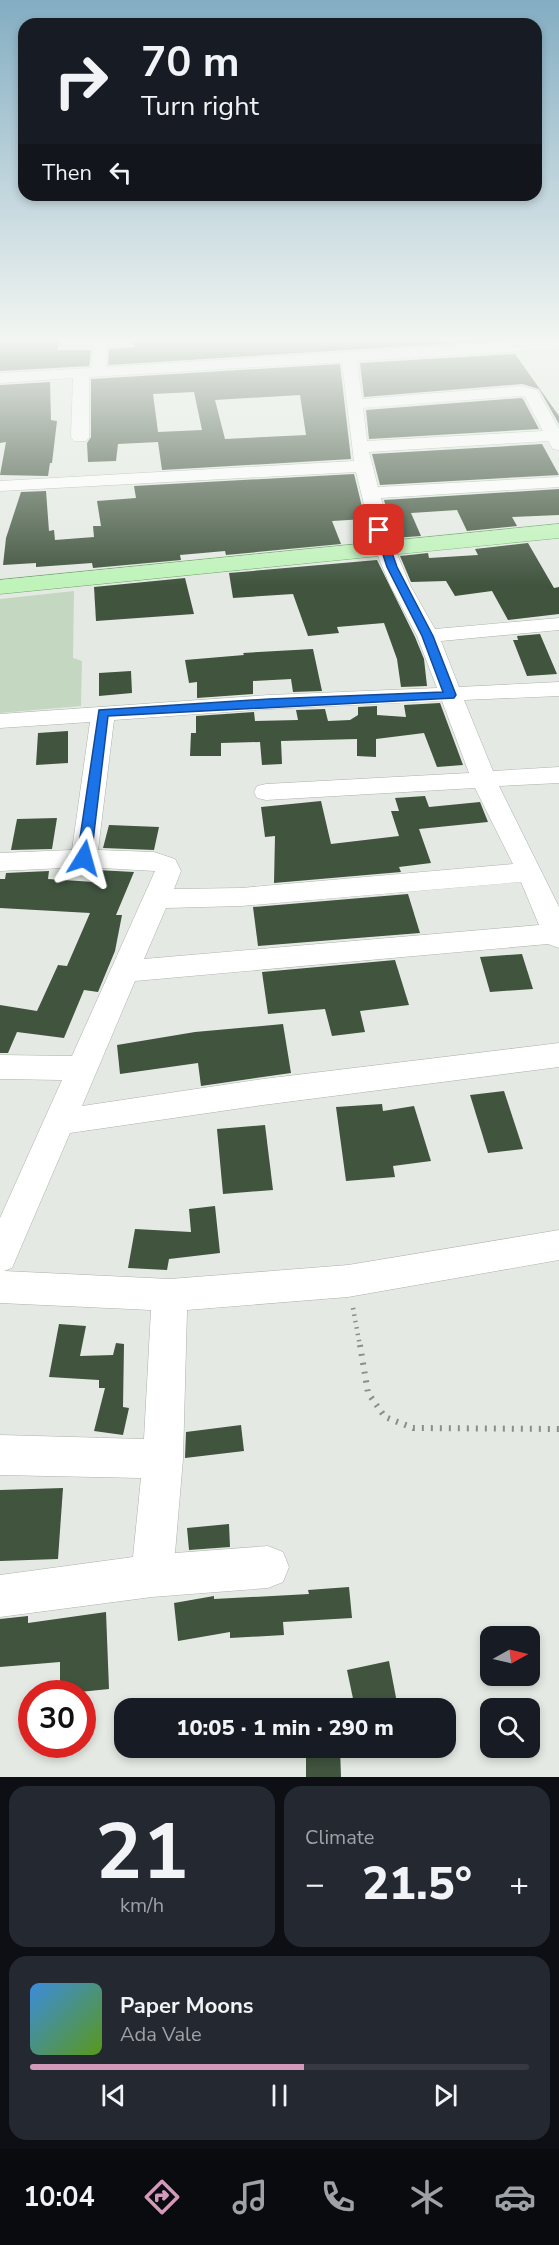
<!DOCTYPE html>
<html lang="en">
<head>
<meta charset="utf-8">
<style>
  :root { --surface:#171b24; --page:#242831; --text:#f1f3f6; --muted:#9ea1a6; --line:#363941; --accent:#d399bb }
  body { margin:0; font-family:"Nunito Sans",sans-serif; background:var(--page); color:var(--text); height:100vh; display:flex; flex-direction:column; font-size:22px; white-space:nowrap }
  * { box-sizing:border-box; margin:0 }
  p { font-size:20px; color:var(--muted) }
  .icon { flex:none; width:33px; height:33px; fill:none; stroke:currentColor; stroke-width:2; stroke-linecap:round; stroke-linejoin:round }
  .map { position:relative; height:1777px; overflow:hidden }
  .details { display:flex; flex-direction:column; gap:9px; padding:9px; background:#0d0f14; flex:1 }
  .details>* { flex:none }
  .banner { position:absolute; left:18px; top:18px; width:524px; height:183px; border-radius:18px; box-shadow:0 3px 9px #0003; background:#171b24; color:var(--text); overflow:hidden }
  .needle { width:39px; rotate:82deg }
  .tools { position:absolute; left:480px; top:1626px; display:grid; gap:12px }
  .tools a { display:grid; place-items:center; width:60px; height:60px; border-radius:12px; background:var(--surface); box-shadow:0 3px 9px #0003; font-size:30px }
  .speed { position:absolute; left:18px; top:1680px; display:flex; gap:12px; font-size:30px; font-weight:700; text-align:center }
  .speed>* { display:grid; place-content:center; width:78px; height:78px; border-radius:50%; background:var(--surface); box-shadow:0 3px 9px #0003; line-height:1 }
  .speed .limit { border:9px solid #d22; background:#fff; color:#111 }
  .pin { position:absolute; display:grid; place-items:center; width:51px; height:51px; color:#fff; margin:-26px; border-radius:12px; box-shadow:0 3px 9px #0006 }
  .me { position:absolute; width:66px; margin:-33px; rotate:8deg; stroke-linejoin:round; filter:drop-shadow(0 0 4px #0008) }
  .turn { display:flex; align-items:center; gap:21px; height:126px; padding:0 24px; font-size:27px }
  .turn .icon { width:78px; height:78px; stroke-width:2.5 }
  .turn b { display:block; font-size:42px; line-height:51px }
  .then { display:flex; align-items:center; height:57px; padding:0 24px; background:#0003; gap:12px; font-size:22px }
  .big { font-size:45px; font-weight:800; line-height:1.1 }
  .details .widget { flex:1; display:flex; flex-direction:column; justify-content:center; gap:9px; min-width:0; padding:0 21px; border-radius:18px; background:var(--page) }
  .details .dial { align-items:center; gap:0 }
  .dial b { font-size:78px; line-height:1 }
  .song { display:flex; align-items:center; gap:18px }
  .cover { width:72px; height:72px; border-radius:9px; background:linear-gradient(135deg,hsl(210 70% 55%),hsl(90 70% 35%)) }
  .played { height:6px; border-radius:3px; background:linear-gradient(90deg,var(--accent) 55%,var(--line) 55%) }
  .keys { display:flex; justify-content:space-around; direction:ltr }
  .heat { display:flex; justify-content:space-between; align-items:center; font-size:33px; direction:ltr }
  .details .tiles { flex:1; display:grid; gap:9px; grid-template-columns:1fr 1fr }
  .widget:last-child { grid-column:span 2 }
  .trip { position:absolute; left:114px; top:1698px; width:342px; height:60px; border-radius:18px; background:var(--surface); box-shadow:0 3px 9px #0003; font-weight:800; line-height:60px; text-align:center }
  .menu { display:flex; height:96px; justify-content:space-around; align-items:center; background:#090b0e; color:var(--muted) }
  .menu .icon { width:42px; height:42px }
  .menu .active { color:var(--accent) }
  .menu b { font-size:27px; color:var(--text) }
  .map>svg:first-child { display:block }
  .green { fill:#c4d8c1 }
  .building { fill:#40543e; fill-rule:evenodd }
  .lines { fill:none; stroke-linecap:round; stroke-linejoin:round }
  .minor-casing { stroke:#abb1ab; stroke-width:1 }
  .major-casing { stroke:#6ca567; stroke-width:1 }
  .path-far1 { stroke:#8a8e89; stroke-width:4.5; stroke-dasharray:1.5 5; stroke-linecap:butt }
  .path { stroke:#8a8e89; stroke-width:6; stroke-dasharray:2 7; stroke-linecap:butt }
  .minor { fill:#fff; fill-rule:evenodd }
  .major { fill:#bff3ba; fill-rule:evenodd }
  .route { fill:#1a73e8; stroke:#114b97; stroke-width:1.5 }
</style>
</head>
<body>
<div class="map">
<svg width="559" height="1777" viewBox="0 0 559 1777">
  <rect width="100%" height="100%" fill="#e4eae3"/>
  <polygon class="green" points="74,591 73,658 82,661 81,706 0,713 0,599"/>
  <g class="building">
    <polygon points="0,338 59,338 57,350 91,350 89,366 0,371"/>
    <polygon points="132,338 504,338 506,340 108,365 109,349 135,347"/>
    <polygon points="515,354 559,416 559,424 539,389 522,384 364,397 360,363"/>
    <path d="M340,364L351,459L162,470L158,442L118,444L116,461L88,462L87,443L91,437V379ZM194,392L202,430L158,432L153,394ZM300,395L306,435L225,439L215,400Z"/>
    <polygon points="50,382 51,420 57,421 52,463 50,463 48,476 0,475 6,442 0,443 0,385"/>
    <polygon points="521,398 523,399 539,429 369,439 366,410"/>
    <polygon points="542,444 559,475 380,485 372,454"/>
    <polygon points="354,474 365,519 332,521 341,544 226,555 225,551 180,555 181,560 93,568 92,563 36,567 36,563 3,565 6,538 21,492 46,491 49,531 54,530 55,540 94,537 93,526 101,526 97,501 136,498 134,486"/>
    <polygon points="559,489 559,515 512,517 517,526 467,531 457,510 411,513 421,536 394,538 384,500"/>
    <polygon points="528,543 554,588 559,587 559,614 508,620 492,591 455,596 446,581 411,582 400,556 428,553 429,558 478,555 475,549"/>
    <polygon points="377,560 415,637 424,659 427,686 401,687 397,659 384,623 337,627 339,633 308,636 293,594 233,598 229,573"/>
    <polygon points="185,578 194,614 96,621 94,587"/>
    <polygon points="540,634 557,674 527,676 513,640 518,640 517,636"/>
    <polygon points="313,649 322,691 293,692 291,679 253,681 253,694 197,698 197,682 189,683 185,660 244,655 243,653"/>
    <polygon points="131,671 132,693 99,696 99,673"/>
    <polygon points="440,703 463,765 437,767 424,733 376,739 376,757 357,756 357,739 281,741 282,764 262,765 260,742 221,743 221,756 190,756 191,733 196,733 196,716 254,712 255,721 298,720 296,710 325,709 328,721 350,720 358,715 358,707 377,706 377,715 406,717 404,705"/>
    <polygon points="68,731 68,763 36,765 38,733"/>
    <polygon points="425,796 429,807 480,802 488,822 419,829 431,863 399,867 401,872 274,883 275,836 265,837 261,807 321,801 331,844 399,836 391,811 399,811 395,798"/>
    <polygon points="57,818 52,849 11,850 17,819"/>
    <polygon points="109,825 159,827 154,850 103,848"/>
    <polygon points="97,870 134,872 116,915 122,915 115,951 98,992 84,990 64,1038 17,1032 8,1053 0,1053 0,1005 37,1011 58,965 67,966 90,913 0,908 0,879 5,879 6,873 49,871 48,879 94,882"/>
    <polygon points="408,894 420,933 258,946 253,907"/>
    <polygon points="522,954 533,989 490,992 480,957"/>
    <polygon points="395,960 409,1005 360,1011 365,1032 332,1036 325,1009 268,1014 262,972"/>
    <polygon points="283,1024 291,1073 201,1086 198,1063 120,1074 117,1045 195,1032"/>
    <polygon points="504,1091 523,1149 488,1153 470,1095"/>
    <polygon points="382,1104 383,1111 414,1106 431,1161 393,1166 395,1177 346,1181 336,1107"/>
    <polygon points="265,1125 273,1190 223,1194 217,1129"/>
    <polygon points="215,1206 220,1253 169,1259 167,1270 128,1268 135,1229 191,1232 189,1209"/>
    <polygon points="59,1324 86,1326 80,1356 113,1355 116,1343 124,1344 123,1407 129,1408 123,1435 94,1431 105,1388 99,1388 99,1380 49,1377"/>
    <polygon points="241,1425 244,1451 185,1458 186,1432"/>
    <polygon points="63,1488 58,1559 0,1561 0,1490"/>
    <polygon points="229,1524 230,1547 189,1550 187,1528"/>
    <polygon points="349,1587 352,1618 283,1622 284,1635 230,1638 230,1632 178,1641 174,1603 214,1596 214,1599 309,1594 308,1590"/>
    <polygon points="106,1612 109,1689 60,1694 60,1662 0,1667 0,1619 28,1616 28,1623"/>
    <polygon points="389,1661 398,1708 355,1708 347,1670"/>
    <polygon points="306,1748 340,1748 341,1777 306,1777"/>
  </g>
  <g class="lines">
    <g class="minor-casing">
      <path id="minor" d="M94,338H108L106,367L559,339V349L357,361L362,399L521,386L537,390L559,429V450L553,449L548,441L369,452L378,487L559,477V487L381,498L395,549L410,585L435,629L559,618V630L441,641L459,687L559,682V696L464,700L493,771L559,767V783L499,786L559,907V948L548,944L135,981L82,1106L263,1079L559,1043V1067L263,1105L70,1133L12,1268L4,1271L170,1279L348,1265L559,1230V1260L348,1297L187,1310L183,1459L175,1553L268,1546L283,1552L289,1567L283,1582L268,1588L152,1597L0,1617V1575L133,1557L141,1478L0,1475V1435L144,1439L151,1310L0,1303V1218L62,1080L0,1079V1055L72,1056L155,871L84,867L0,871V853L72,850L90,722L0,728V714L269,695L437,688L417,636L390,585L375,549L356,472L0,491V481L354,461L342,362L89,377V437L86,441H74L71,437L73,378L0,383V373L91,368ZM521,396L525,397L543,431L367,441L363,408ZM442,701L469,773L266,784L257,786L254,792L257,798L266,800L475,788L513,864L241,888L174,889L181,871L175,859L154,852L98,850L114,720L269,709ZM521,882L539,925L144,959L166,908L241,906Z"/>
    </g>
    <g class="major-casing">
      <polygon id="major" points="559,524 559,538 0,594 0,580"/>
    </g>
    <polyline class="path-far1" points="353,1308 360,1346"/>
    <polyline class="path" points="360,1345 368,1393 385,1417 413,1428 559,1429"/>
    <use href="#minor" class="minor"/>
    <use href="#major" class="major"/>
  </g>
  <linearGradient id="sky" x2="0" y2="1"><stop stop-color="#83adc2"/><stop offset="0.58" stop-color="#f3f6f2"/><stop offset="1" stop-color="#f3f6f2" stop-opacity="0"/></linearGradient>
  <rect width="559" height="586" fill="url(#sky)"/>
  <polygon class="route" points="379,527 384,530 397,567 433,636 456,695 454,698 108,716 91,858 84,863 79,862 77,858 99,710 269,699 443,692 422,636 387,567 375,530"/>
</svg>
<div class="tools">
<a><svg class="needle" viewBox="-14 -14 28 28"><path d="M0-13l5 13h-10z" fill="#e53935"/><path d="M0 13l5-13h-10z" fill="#9ea1a6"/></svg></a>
<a><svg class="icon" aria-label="search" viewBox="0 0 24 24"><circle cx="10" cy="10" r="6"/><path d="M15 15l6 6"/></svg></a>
</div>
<div class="speed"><div class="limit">30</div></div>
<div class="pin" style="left:379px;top:530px;background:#d93025"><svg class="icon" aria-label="arrive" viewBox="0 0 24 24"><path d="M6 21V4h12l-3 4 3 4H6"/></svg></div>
<svg class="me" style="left:84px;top:858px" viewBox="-20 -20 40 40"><path d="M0-17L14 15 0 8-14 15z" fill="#1a73e8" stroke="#fff" stroke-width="4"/></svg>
<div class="trip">10:05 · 1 min · 290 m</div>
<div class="banner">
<div class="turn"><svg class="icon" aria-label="right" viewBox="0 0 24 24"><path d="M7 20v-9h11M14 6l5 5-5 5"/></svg><div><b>70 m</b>Turn right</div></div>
<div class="then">Then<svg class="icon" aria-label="left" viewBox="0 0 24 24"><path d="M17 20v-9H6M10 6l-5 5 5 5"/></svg></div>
</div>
</div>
<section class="details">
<div class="tiles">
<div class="widget dial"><b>21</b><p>km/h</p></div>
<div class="widget"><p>Climate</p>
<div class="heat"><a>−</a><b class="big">21.5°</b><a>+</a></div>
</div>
<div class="widget">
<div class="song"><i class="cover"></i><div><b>Paper Moons</b><p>Ada Vale</p></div></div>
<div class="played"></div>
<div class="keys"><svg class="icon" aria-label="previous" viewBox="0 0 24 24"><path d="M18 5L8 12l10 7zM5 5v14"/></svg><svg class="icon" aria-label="pause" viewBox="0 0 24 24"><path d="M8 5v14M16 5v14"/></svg><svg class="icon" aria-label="next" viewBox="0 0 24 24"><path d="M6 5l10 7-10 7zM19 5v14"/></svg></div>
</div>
</div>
</section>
<nav class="menu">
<b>10:04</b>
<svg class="icon active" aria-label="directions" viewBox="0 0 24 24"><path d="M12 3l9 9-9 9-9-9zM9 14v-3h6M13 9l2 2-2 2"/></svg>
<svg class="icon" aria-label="music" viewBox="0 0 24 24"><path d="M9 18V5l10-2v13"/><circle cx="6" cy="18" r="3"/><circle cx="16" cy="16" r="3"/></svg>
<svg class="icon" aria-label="phone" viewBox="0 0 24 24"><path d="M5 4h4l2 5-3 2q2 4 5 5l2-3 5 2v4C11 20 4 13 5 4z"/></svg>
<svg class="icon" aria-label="climate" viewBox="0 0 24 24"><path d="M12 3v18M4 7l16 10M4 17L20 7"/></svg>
<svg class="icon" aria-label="car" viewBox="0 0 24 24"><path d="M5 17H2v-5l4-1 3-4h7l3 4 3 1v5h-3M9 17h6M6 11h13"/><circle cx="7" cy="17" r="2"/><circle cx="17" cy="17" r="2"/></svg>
</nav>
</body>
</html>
